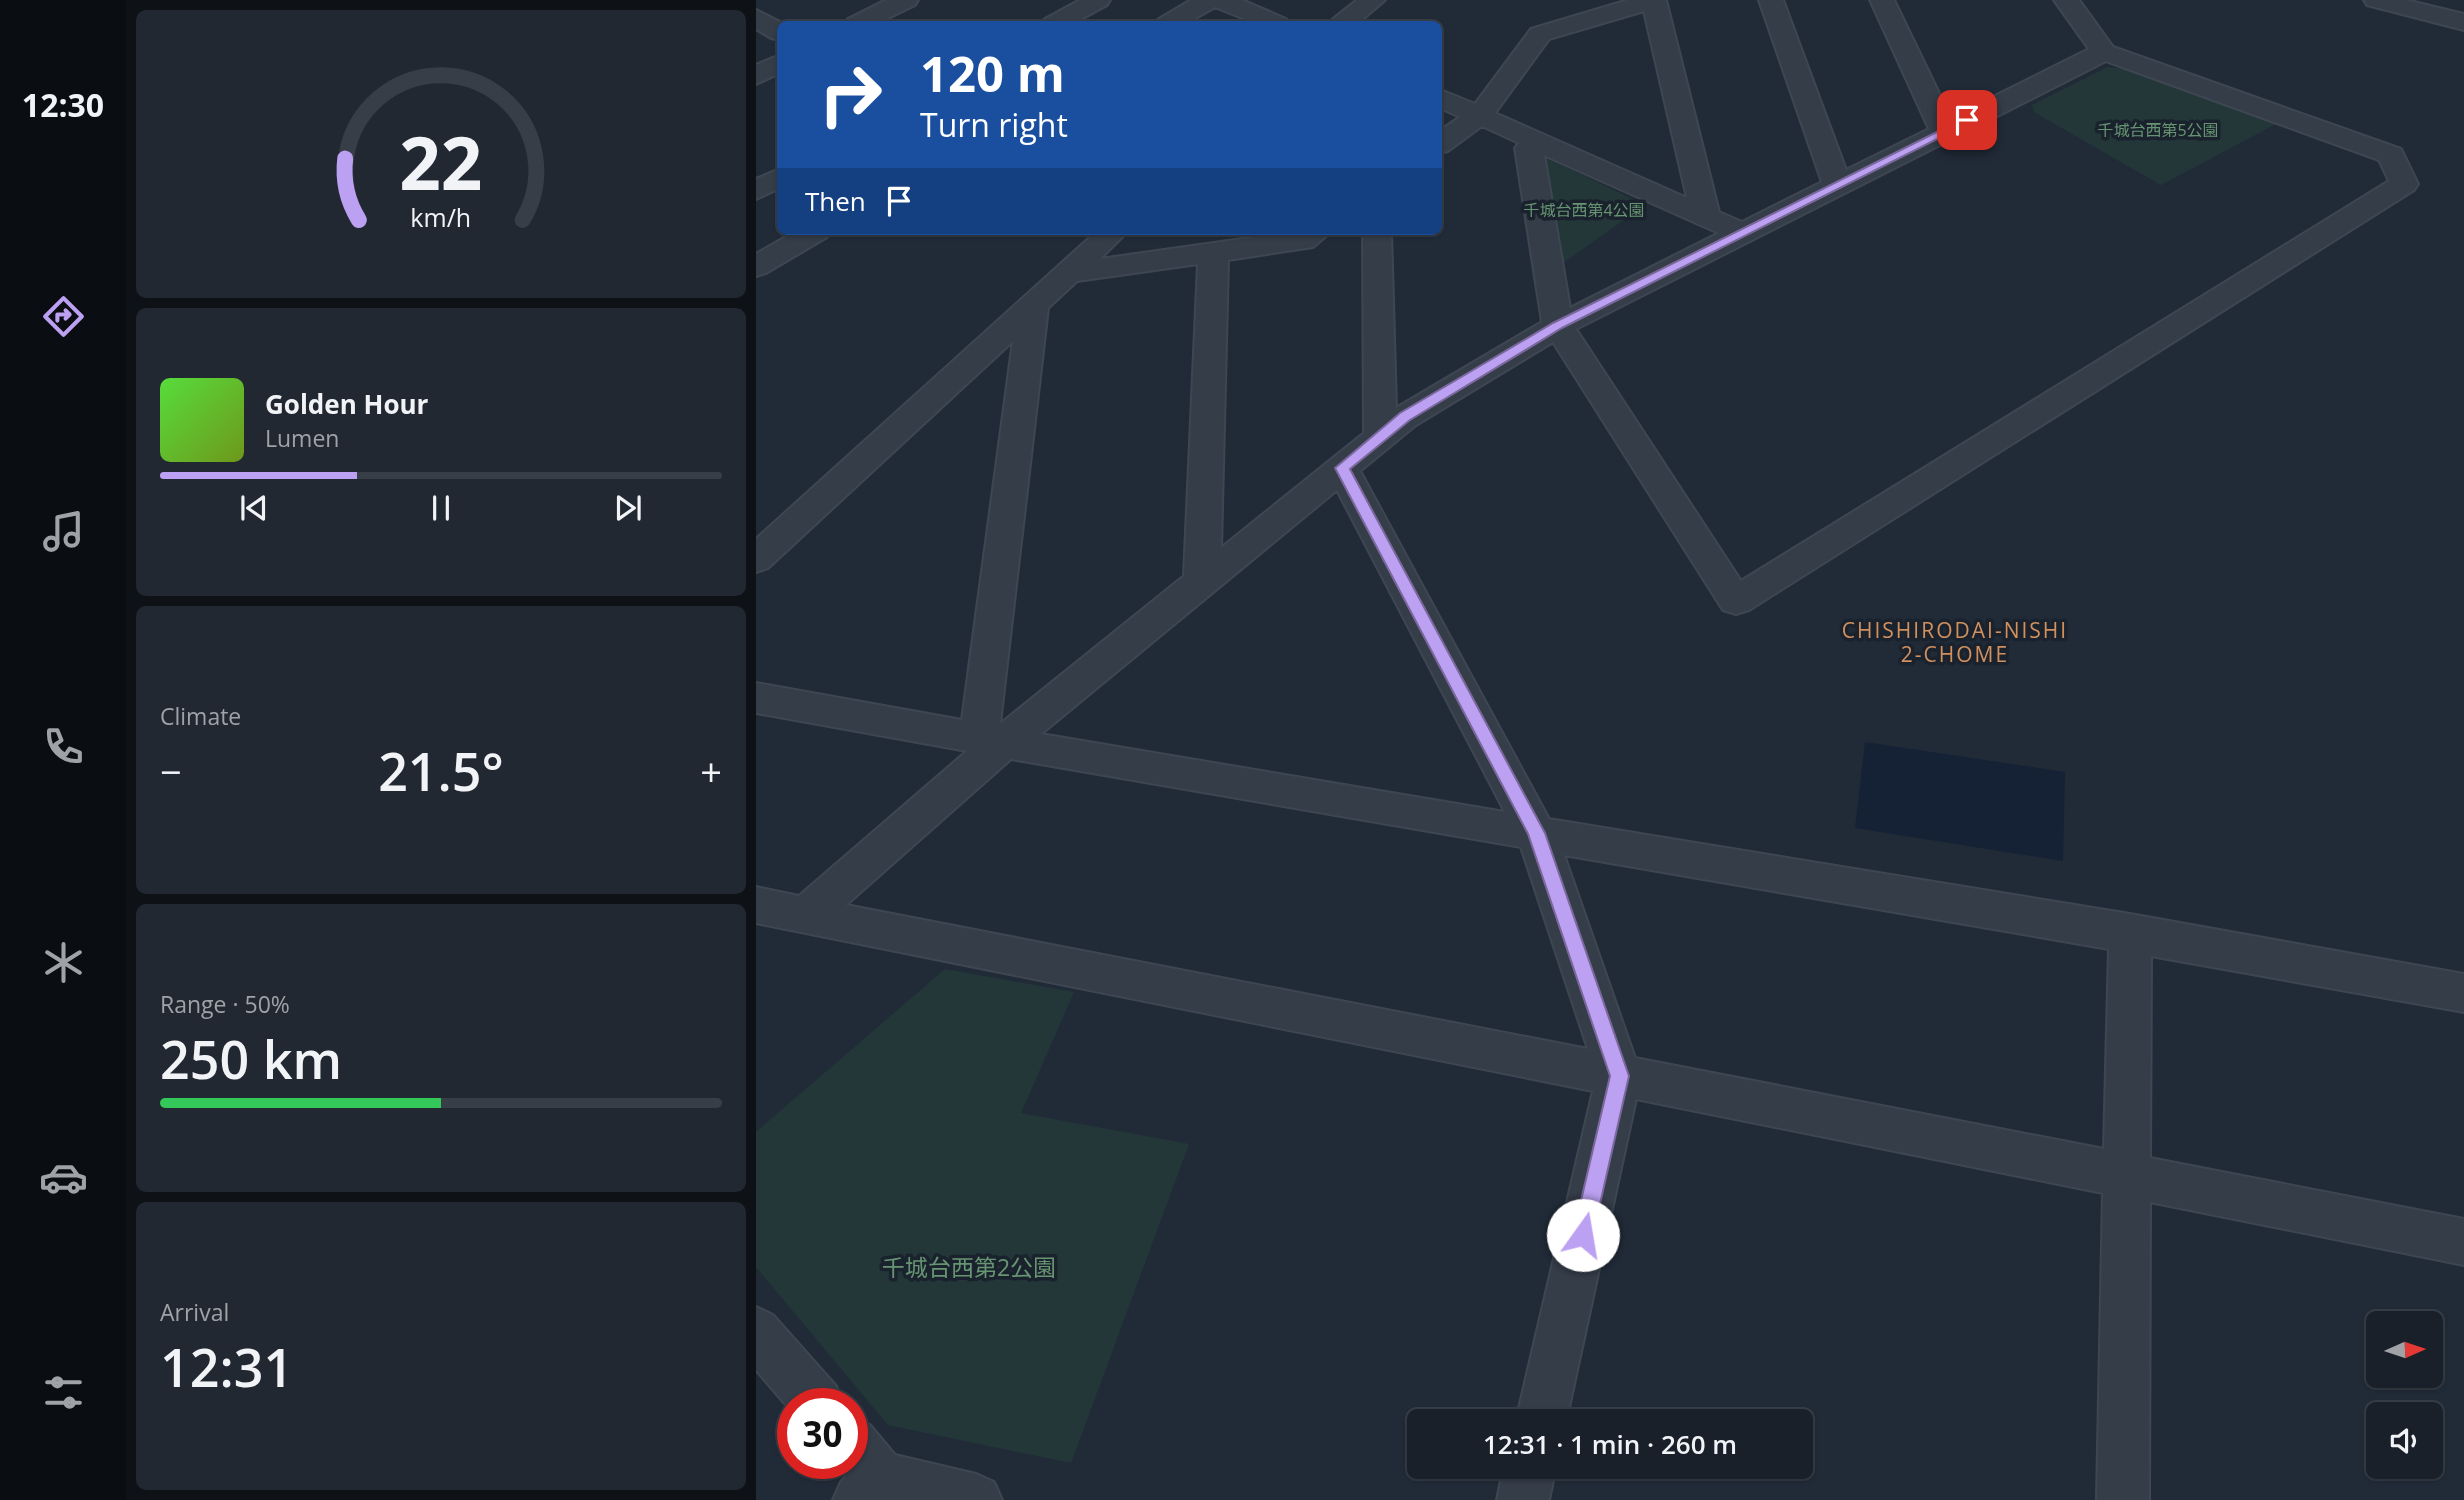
<!DOCTYPE html>
<html lang="en">
<head>
<meta charset="utf-8">
<style>
  :root { --surface:#19202a; --page:#222832; --text:#f1f3f6; --muted:#9fa3a8; --line:#373e47; --accent:#bca0f2 }
  body { margin:0; font-family:"Open Sans","Noto Sans JP",sans-serif; background:var(--page); color:var(--text); height:100vh; display:flex; flex-direction:column; font-size:26px; white-space:nowrap }
  * { box-sizing:border-box; margin:0 }
  p { font-size:23px; color:var(--muted) }
  .icon { flex:none; width:38px; height:38px; fill:none; stroke:currentColor; stroke-width:2; stroke-linecap:round; stroke-linejoin:round }
  .map { position:relative; flex:1; overflow:hidden }
  .details { display:flex; flex-direction:column; gap:10px; padding:10px; background:#0e1217; width:630px }
  .details>* { flex:none }
  .banner { position:absolute; left:21px; top:21px; width:665px; height:214px; border-radius:10px; box-shadow:0 2px 5px #0004,0 0 0 2px var(--line); background:#1a4fa0; color:#fff; overflow:hidden }
  .needle { width:46px; rotate:87deg }
  .fabs { position:absolute; left:1610px; top:1311px; display:grid; gap:14px }
  .fabs a { display:grid; place-items:center; width:77px; height:77px; border-radius:10px; background:var(--surface); box-shadow:0 2px 5px #0004,0 0 0 2px var(--line); font-size:35px }
  .speed { position:absolute; left:21px; top:1388px; display:flex; gap:14px; font-size:35px; font-weight:700; text-align:center }
  .speed>* { display:grid; place-content:center; width:91px; height:91px; border-radius:50%; background:var(--surface); box-shadow:0 2px 5px #0004,0 0 0 2px var(--line); line-height:1 }
  .speed .limit { border:10px solid #d22; background:#fff; color:#111 }
  .pin { position:absolute; display:grid; place-items:center; width:60px; height:60px; color:#fff; margin:-30px; border-radius:14px; box-shadow:0 4px 10px #0006 }
  .me { position:absolute; width:77px; margin:-38px; rotate:13deg; stroke-linejoin:round; filter:drop-shadow(0 0 5px #0008) }
  .turn { display:flex; align-items:center; gap:24px; height:147px; padding:0 28px; font-size:32px }
  .turn .icon { width:91px; height:91px; stroke-width:2.5 }
  .turn b { display:block; font-size:49px; line-height:60px }
  .then { display:flex; align-items:center; height:66px; padding:0 28px; background:#0003; gap:14px; font-size:26px }
  .big { font-size:52px; font-weight:600; line-height:1.1 }
  .details .widget { flex:1; display:flex; flex-direction:column; justify-content:center; gap:10px; min-width:0; padding:0 24px; border-radius:10px; background:var(--page) }
  .details .dial { align-items:center; gap:0 }
  .dial svg { height:182px; overflow:visible; fill:none; stroke:var(--line); stroke-width:7; stroke-linecap:round; text-anchor:middle }
  .dial text { fill:var(--text); stroke:none }
  .song { display:flex; align-items:center; gap:21px }
  .cover { width:84px; height:84px; border-radius:10px; background:linear-gradient(135deg,hsl(110 70% 55%),hsl(80 70% 35%)) }
  .played { height:7px; border-radius:4px; background:linear-gradient(90deg,var(--accent) 35%,var(--line) 35%) }
  .keys { display:flex; justify-content:space-around; direction:ltr }
  .heat { display:flex; justify-content:space-between; align-items:center; font-size:38px; direction:ltr }
  .charge { height:10px; border-radius:5px; background:linear-gradient(90deg,#34c759 50%,var(--line) 0) }
  .trip { position:absolute; left:651px; top:1409px; width:406px; height:70px; border-radius:10px; background:var(--surface); box-shadow:0 2px 5px #0004,0 0 0 2px var(--line); font-weight:600; line-height:70px; text-align:center }
  main { display:flex; flex:1; min-height:0 }
  .tab-bar { display:flex; flex-direction:column; width:126px; justify-content:space-around; align-items:center; background:#0a0d11; color:var(--muted) }
  .tab-bar .icon { width:49px; height:49px }
  .tab-bar .current { color:var(--accent) }
  .tab-bar b { font-size:32px; color:var(--text) }
  .map>svg:first-child { display:block }
  .green { fill:#233739 }
  .water { fill:#152235 }
  .lines { fill:none; stroke-linecap:round; stroke-linejoin:round }
  .minor-casing { stroke:#3e4652; stroke-width:4 }
  .minor { fill:#353d49; fill-rule:evenodd }
  .route { fill:#bca0f2; stroke:#7a689d; stroke-width:2 }
  .labels { text-anchor:middle; stroke-width:7; stroke-linejoin:round; paint-order:stroke }
  .far-park-label { font-size:16px; fill:#679572; stroke:#1a222d }
  .neighbourhood-label { font-size:21px; letter-spacing:2px; fill:#d1905e; stroke:#1a222d }
  .near-park-label { font-size:23px; fill:#679572; stroke:#1a222d }
</style>
</head>
<body>
<main>
<nav class="tab-bar">
<b>12:30</b>
<svg class="icon current" aria-label="directions" viewBox="0 0 24 24"><path d="M12 3l9 9-9 9-9-9zM9 14v-3h6M13 9l2 2-2 2"/></svg>
<svg class="icon" aria-label="music" viewBox="0 0 24 24"><path d="M9 18V5l10-2v13"/><circle cx="6" cy="18" r="3"/><circle cx="16" cy="16" r="3"/></svg>
<svg class="icon" aria-label="phone" viewBox="0 0 24 24"><path d="M5 4h4l2 5-3 2q2 4 5 5l2-3 5 2v4C11 20 4 13 5 4z"/></svg>
<svg class="icon" aria-label="climate" viewBox="0 0 24 24"><path d="M12 3v18M4 7l16 10M4 17L20 7"/></svg>
<svg class="icon" aria-label="car" viewBox="0 0 24 24"><path d="M5 17H2v-5l4-1 3-4h7l3 4 3 1v5h-3M9 17h6M6 11h13"/><circle cx="7" cy="17" r="2"/><circle cx="17" cy="17" r="2"/></svg>
<svg class="icon" aria-label="filters" viewBox="0 0 24 24"><path d="M4 7h16M4 17h16"/><circle cx="9" cy="7" r="2"/><circle cx="15" cy="17" r="2"/></svg>
</nav>
<section class="details">
<div class="widget dial"><svg viewBox="0 0 100 80">
<path d="M14 69A42 42 0 1 1 86 69"/>
<path d="M14 69A42 42 0 0 1 8 42" stroke="#bca0f2"/>
<text x="50" y="56" font-size="32" font-weight="700">22</text>
<text x="50" y="72" font-size="11">km/h</text>
</svg></div>
<div class="widget">
<div class="song"><i class="cover"></i><div><b>Golden Hour</b><p>Lumen</p></div></div>
<div class="played"></div>
<div class="keys"><svg class="icon" aria-label="previous" viewBox="0 0 24 24"><path d="M18 5L8 12l10 7zM5 5v14"/></svg><svg class="icon" aria-label="pause" viewBox="0 0 24 24"><path d="M8 5v14M16 5v14"/></svg><svg class="icon" aria-label="next" viewBox="0 0 24 24"><path d="M6 5l10 7-10 7zM19 5v14"/></svg></div>
</div>
<div class="widget"><p>Climate</p>
<div class="heat"><a>−</a><b class="big">21.5°</b><a>+</a></div>
</div>
<div class="widget"><p>Range · 50%</p><b class="big">250 km</b><div class="charge"></div></div>
<div class="widget"><p>Arrival</p><b class="big">12:31</b></div>
</section>
<div class="map">
<svg width="1708" height="1500" viewBox="0 0 1708 1500">
  <rect width="100%" height="100%" fill="#212b38"/>
  <g class="green">
    <polygon points="1352,67 1370,69 1520,124 1405,185 1278,112 1276,105"/>
    <polygon points="791,158 889,205 807,263 785,162"/>
    <polygon points="189,969 318,992 265,1113 433,1144 315,1463 132,1425 0,1267 0,1132"/>
  </g>
  <polygon class="water" points="1109,742 1309,772 1307,861 1099,828"/>
  <g class="lines">
    <g class="minor-casing">
      <g id="minor">
        <polygon points="130,0 162,0 159,5 120,24 88,24 92,19"/>
        <polygon points="324,0 354,0 351,5 316,24 285,24 289,19"/>
        <polygon points="435,0 486,0 530,19 534,24 501,24 459,7 429,24 399,24 403,19"/>
        <polygon points="601,0 629,0 601,24 574,24 577,19"/>
        <path d="M872,0H910L963,212L986,222L1066,182L1003,0H1027L1090,170L1173,129L1114,0H1138L1195,118L1333,49L1298,0H1323L1357,47L1645,149L1662,184L1658,190L993,610L980,614L967,610L797,342L660,425L604,471L793,819L1374,914L1708,974V1012L1395,956L1394,1158L1708,1219V1265L1394,1202L1393,1500H1341L1347,1193L880,1099L810,1421H760L837,1091L0,923V887L43,896L211,751L0,713V683L206,720L257,341L12,568L0,572V539L341,231H372L344,259L542,231H576L557,247L472,260L465,548L608,433L607,231H635L640,408L786,322L759,148L763,143L726,126L692,151L682,153V132L704,117L682,107V89L719,104L775,29ZM888,11L931,198L739,113L793,39ZM1350,61L1623,160L1633,181L985,581L820,329ZM788,155L940,223L963,233L814,308ZM442,264L428,576L244,724L292,308L321,281ZM581,490L749,812L285,734ZM255,759L765,847L832,1049L90,905ZM808,855L1353,949L1348,1149L879,1058Z"/>
        <polygon points="1608,0 1650,0 1708,14 1708,30 1611,5"/>
        <polygon points="0,10 28,24 24,24 24,40 15,38 0,29"/>
        <polygon points="24,55 24,73 0,84 0,65"/>
        <polygon points="24,169 24,188 0,199 0,179"/>
        <polygon points="40,231 75,231 71,237 10,273 0,276 0,254"/>
        <polygon points="0,1307 17,1315 80,1386 87,1404 37,1404 37,1413 0,1370"/>
        <polygon points="96,1418 114,1425 139,1455 220,1474 238,1482 246,1500 77,1500 85,1482 90,1476 79,1463 96,1463"/>
        <polygon points="748,1466 800,1466 793,1500 741,1500"/>
      </g>
    </g>
    <use href="#minor" class="minor"/>
  </g>
  <polygon class="route" points="1211,117 1216,120 1215,122 806,328 654,420 594,469 789,833 873,1076 837,1235 834,1242 827,1245 820,1242 817,1235 854,1076 772,834 579,468 644,413 797,323"/>
  <g class="labels">
    <g class="far-park-label">
      <text x="1402" y="136">千城台西第5公園</text>
      <text x="828" y="216">千城台西第4公園</text>
    </g>
    <g class="neighbourhood-label">
      <text x="1199" y="638">CHISHIRODAI-NISHI<tspan x="1199" dy="24">2-CHOME</tspan></text>
    </g>
    <g class="near-park-label">
      <text x="213" y="1276">千城台西第2公園</text>
    </g>
  </g>
</svg>
<div class="fabs">
<a><svg class="needle" viewBox="-14 -14 28 28"><path d="M0-13l5 13h-10z" fill="#e53935"/><path d="M0 13l5-13h-10z" fill="#9fa3a8"/></svg></a>
<a><svg class="icon" aria-label="sound" viewBox="0 0 24 24"><path d="M4 9h4l5-4v14l-5-4H4zM17 9q2 3 0 6"/></svg></a>
</div>
<div class="speed"><div class="limit">30</div></div>
<div class="pin" style="left:1211px;top:120px;background:#d93025"><svg class="icon" aria-label="arrive" viewBox="0 0 24 24"><path d="M6 21V4h12l-3 4 3 4H6"/></svg></div>
<svg class="me" style="left:827px;top:1235px" viewBox="-20 -20 40 40"><circle r="19" fill="#fff"/><path d="M0-13L10 11 0 6-10 11z" fill="#bca0f2"/></svg>
<div class="trip">12:31 · 1 min · 260 m</div>
<div class="banner">
<div class="turn"><svg class="icon" aria-label="right" viewBox="0 0 24 24"><path d="M7 20v-9h11M14 6l5 5-5 5"/></svg><div><b>120 m</b>Turn right</div></div>
<div class="then">Then<svg class="icon" aria-label="arrive" viewBox="0 0 24 24"><path d="M6 21V4h12l-3 4 3 4H6"/></svg></div>
</div>
</div>
</main>
</body>
</html>
